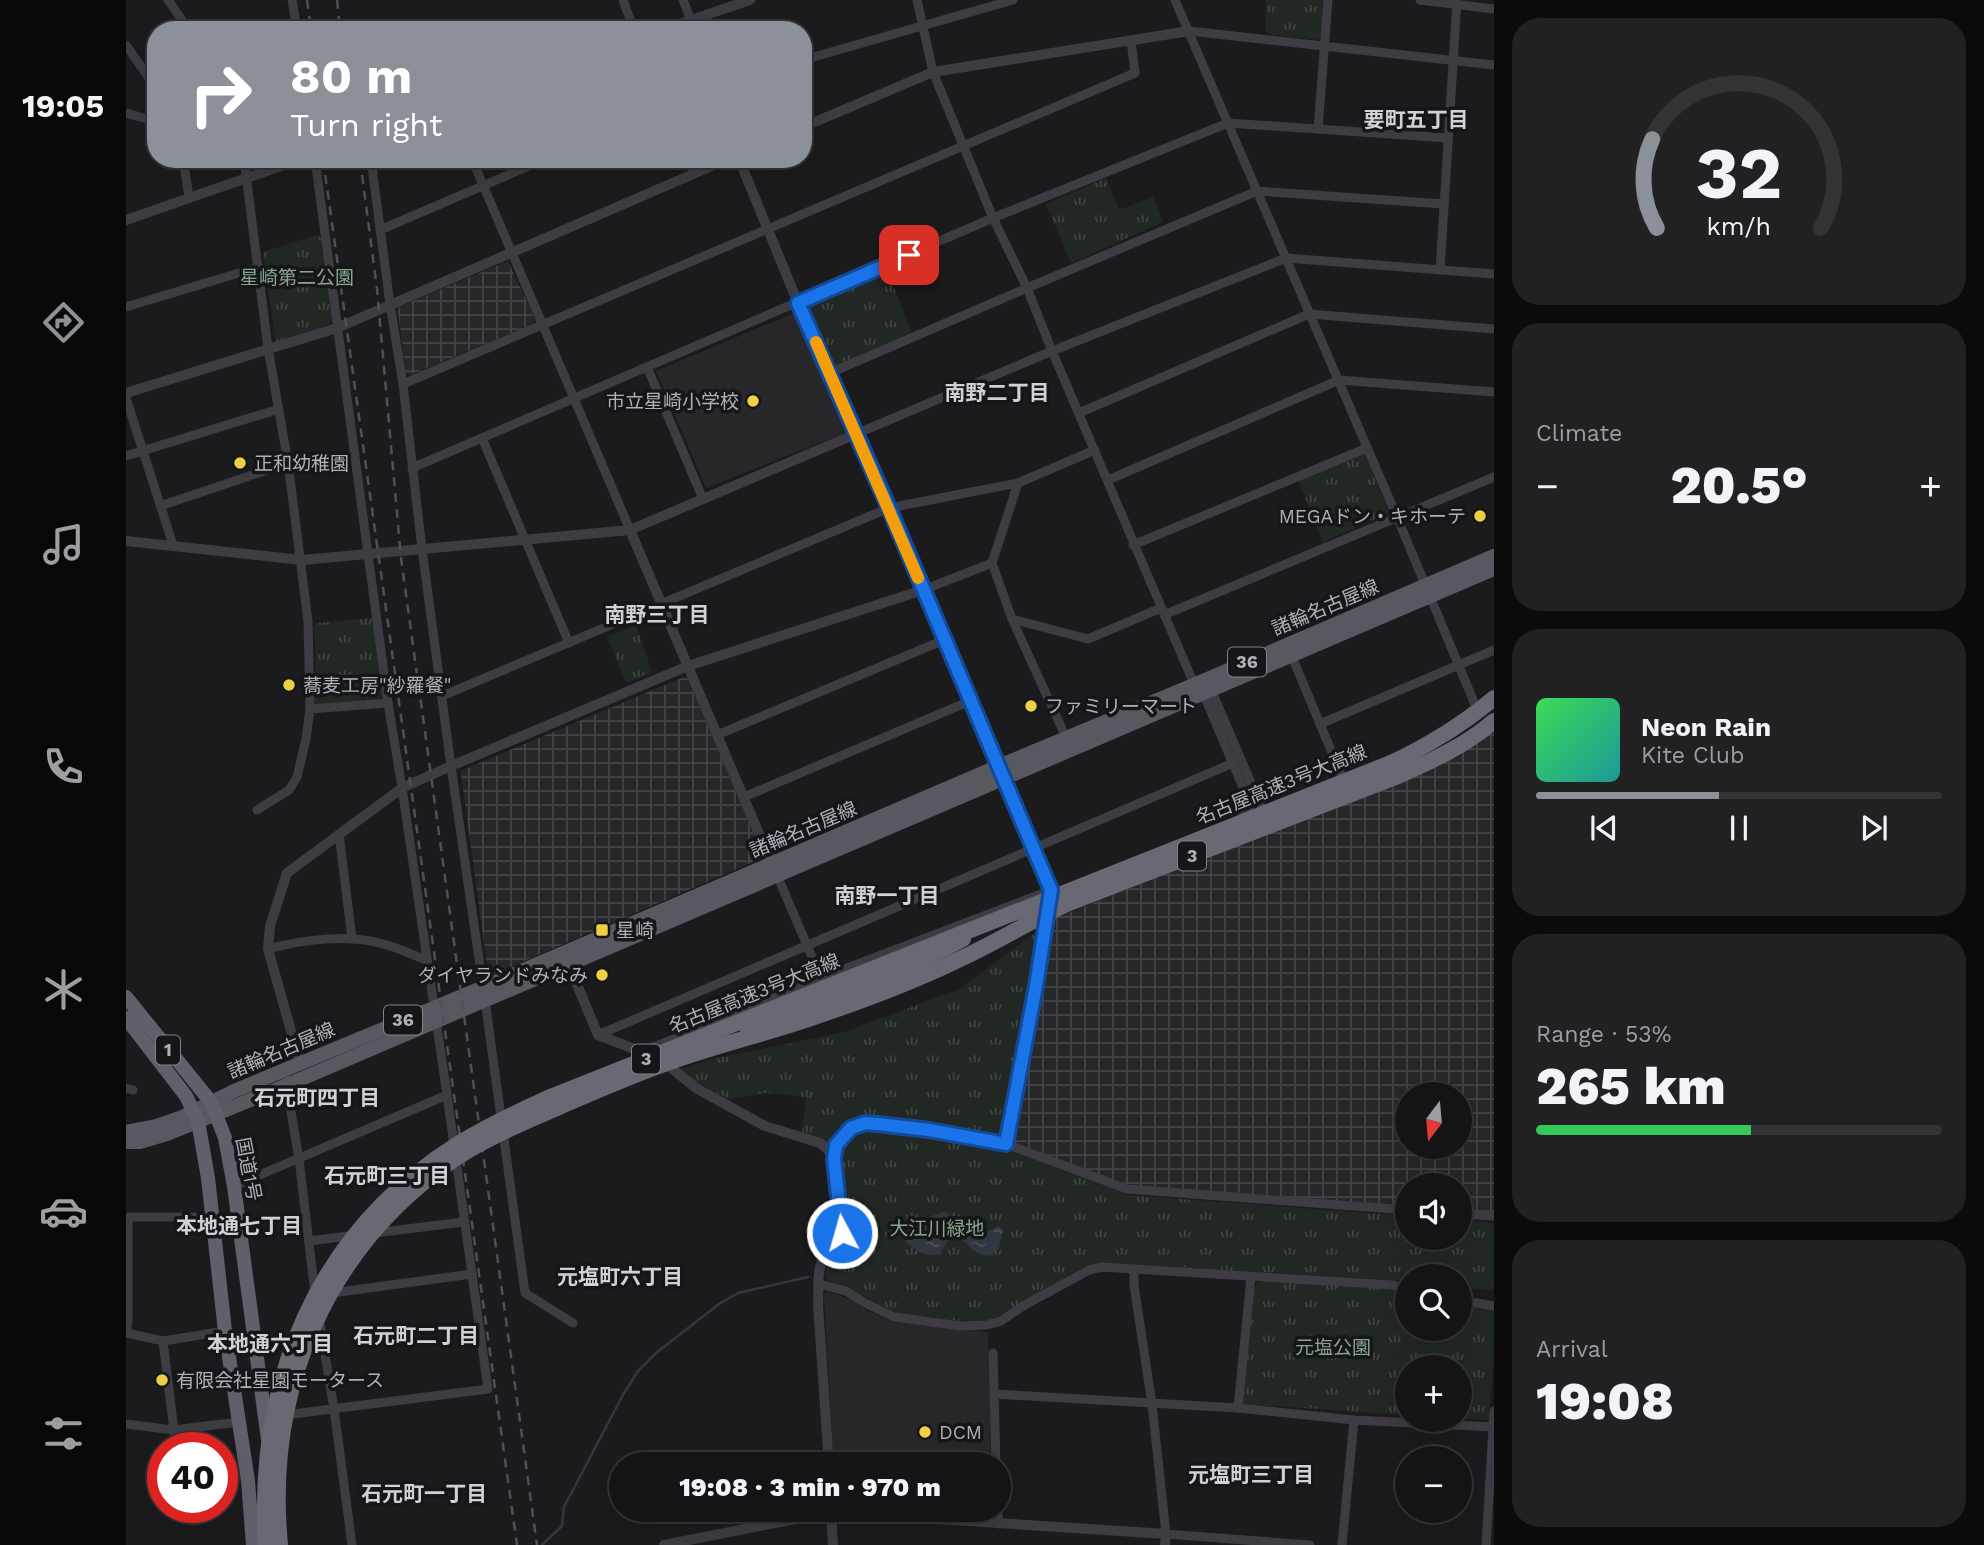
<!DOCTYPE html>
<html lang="en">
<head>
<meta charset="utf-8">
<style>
  :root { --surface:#141416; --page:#212123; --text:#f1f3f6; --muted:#9d9ea1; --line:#333335; --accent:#8c9099 }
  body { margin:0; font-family:"Work Sans","Noto Sans JP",sans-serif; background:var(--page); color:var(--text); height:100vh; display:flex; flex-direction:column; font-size:26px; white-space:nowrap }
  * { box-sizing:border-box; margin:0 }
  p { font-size:23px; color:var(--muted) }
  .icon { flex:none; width:38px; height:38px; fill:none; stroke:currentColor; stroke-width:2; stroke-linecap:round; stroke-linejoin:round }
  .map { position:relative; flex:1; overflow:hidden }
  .sheet { display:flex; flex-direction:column; gap:18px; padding:18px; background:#0b0b0c; width:490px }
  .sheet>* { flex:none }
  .guide { position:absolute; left:21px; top:21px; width:665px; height:147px; border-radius:28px; box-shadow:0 7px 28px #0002,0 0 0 2px var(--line); background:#8c9099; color:#fff; overflow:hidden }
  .needle { width:46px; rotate:196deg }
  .buttons { position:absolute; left:1269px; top:1082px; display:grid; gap:14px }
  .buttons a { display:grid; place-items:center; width:77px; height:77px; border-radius:50%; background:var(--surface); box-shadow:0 7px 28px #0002,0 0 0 2px var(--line); font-size:35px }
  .speed { position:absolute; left:21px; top:1432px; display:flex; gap:14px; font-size:35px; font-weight:700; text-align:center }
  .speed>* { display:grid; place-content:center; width:91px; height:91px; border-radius:50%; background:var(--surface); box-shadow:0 7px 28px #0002,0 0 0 2px var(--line); line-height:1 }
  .speed .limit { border:10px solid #d22; background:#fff; color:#111 }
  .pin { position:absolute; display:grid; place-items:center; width:60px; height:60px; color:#fff; margin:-30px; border-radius:14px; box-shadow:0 4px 10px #0006 }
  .me { position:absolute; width:77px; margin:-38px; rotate:354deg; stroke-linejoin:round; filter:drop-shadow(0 0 5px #0008) }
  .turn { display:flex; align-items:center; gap:24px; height:147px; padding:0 28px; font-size:32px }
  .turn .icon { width:91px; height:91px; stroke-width:2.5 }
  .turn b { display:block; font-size:49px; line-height:60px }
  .big { font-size:52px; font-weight:800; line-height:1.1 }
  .sheet .card { flex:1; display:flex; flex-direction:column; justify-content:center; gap:10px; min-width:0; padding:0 24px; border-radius:28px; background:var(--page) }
  .sheet .dial { align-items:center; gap:0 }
  .dial svg { height:182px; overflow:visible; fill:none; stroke:var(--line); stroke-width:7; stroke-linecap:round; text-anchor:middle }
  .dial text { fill:var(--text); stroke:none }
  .song { display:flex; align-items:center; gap:21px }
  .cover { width:84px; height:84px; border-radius:10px; background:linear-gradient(135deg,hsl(130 70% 55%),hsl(180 70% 35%)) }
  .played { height:7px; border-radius:4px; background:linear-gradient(90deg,var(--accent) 45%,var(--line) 45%) }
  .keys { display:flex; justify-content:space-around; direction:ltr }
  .heat { display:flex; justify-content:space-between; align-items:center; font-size:38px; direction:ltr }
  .charge { height:10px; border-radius:5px; background:linear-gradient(90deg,#34c759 53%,var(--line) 0) }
  .trip { position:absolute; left:483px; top:1452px; width:402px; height:70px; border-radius:35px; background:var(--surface); box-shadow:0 7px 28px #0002,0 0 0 2px var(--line); font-weight:800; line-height:70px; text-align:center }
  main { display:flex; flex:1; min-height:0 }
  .dock { display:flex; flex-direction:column; width:126px; justify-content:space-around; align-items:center; background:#080809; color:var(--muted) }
  .dock .icon { width:49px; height:49px }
  .dock .active { color:var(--accent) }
  .dock b { font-size:32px; color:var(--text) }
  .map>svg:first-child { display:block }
  .built { fill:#27272a }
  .industrial { fill:url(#industrial-grid); fill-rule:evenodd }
  .park { fill:url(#park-tufts) }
  .water { fill:url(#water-ripples) }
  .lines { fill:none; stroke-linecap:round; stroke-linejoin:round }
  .stream { stroke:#313741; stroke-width:2.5 }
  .minor { stroke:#3c3c42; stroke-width:9 }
  .tertiary { stroke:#3c3c42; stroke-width:10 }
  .primary { stroke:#585861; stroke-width:14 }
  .trunk { stroke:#60606a; stroke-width:14 }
  .motorway { stroke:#686973; stroke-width:16 }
  .rail { stroke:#4f5057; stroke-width:2.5; stroke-dasharray:9 7; stroke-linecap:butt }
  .motorway-bridge { stroke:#686973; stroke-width:16 }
  .route-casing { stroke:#114b97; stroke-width:18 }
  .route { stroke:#1a73e8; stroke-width:12 }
  .slow { stroke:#f59e0b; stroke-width:12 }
  .poi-dot { fill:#edd043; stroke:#161618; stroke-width:2.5 }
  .labels { text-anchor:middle; stroke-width:7; stroke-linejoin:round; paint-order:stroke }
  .shield { fill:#161618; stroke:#80828b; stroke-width:2 }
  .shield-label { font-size:18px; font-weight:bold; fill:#aeb0bc }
  .park-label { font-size:19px; fill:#86a68d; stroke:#161618 }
  .poi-label { font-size:19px; fill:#aeb0bc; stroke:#161618; text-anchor:start }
  .street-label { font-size:19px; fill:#aeb0bc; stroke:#161618 }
  .neighbourhood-label { font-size:21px; font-weight:bold; fill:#cfd0d8; stroke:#161618 }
</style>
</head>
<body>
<main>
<nav class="dock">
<b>19:05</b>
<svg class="icon active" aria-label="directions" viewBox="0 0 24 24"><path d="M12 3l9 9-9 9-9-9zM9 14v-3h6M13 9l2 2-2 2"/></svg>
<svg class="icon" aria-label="music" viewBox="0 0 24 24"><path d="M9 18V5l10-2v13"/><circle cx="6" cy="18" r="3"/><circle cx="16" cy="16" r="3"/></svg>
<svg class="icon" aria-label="phone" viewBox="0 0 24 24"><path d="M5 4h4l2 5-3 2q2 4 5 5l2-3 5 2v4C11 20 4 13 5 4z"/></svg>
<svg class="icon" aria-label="climate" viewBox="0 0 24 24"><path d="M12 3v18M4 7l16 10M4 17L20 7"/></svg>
<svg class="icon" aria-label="car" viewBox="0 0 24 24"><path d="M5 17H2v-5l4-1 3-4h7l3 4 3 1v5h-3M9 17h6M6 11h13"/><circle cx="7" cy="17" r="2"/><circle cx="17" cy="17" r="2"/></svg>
<svg class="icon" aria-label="filters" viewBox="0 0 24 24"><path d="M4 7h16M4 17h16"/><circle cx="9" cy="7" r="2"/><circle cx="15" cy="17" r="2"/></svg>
</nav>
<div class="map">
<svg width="1368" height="1545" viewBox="0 0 1368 1545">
  <defs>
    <pattern id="industrial-grid" width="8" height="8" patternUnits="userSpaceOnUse" patternTransform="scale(1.75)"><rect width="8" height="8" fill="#27272a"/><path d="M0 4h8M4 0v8" fill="none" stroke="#444447"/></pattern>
    <pattern id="park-tufts" width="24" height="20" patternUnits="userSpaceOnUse" patternTransform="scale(1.75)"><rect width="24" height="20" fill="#212823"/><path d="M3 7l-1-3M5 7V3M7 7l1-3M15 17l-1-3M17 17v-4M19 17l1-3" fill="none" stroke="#3f4541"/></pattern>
    <pattern id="water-ripples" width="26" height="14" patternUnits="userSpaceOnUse" patternTransform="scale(1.75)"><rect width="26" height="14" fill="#313741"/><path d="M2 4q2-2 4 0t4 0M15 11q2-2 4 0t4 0" fill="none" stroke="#4c515a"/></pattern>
  </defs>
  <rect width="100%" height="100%" fill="#1b1b1d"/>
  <g class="built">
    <polygon points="671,312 724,431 580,488 530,371"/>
    <polygon points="700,1292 708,1293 727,1301 740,1310 767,1322 862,1332 865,1465 708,1465 698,1296"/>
  </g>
  <g class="industrial">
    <polygon points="382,261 409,319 409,323 284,375 280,373 272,311 273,307"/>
    <polygon points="558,677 561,678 636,853 634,859 366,975 362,972 335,774 337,770"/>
    <path d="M1368,728V1212L1334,1210V1185H1281V1206L1003,1185L885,1143L883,1137L929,918L1281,779ZM1281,1094H1334V1146H1281Z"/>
  </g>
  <g class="park">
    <polygon points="1140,0 1198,0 1196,40 1147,35 1140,32"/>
    <polygon points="980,178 993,210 1027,197 1037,222 945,263 920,204"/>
    <polygon points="191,235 196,239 206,320 204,324 150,342 137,252"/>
    <polygon points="762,271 786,334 709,367 683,308 687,302"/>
    <polygon points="1239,454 1263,513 1197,542 1172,480"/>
    <polygon points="245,618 249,622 258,698 192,705 188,702 190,660 188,626 192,623"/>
    <polygon points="510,625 526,672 500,683 481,637"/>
    <path d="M913,930L873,1135C864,1137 856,1135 847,1134C819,1130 753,1111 728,1122C718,1126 712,1134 706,1144L676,1132L680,1097L640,1093L602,1099L567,1080L555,1069L582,1060L719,1032L834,989Z"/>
    <path d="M747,1129L777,1134L814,1137L886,1151L1002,1195L1281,1216V1237H1334V1220L1368,1223V1290L1334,1288V1276H1281V1282L1267,1280L984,1263L958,1268L943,1275L872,1318L859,1322L835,1321L770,1313L721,1288L703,1283C693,1263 709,1250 721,1234C719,1219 710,1167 713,1156C717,1140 733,1132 747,1129Z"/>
    <polygon points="1146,1281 1267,1289 1275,1294 1281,1295 1281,1328 1334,1328 1334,1304 1368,1310 1368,1352 1363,1420 1334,1418 1334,1367 1281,1367 1281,1415 1118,1404 1115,1400 1127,1290 1132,1282"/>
  </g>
  <path class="water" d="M818,1211C840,1225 846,1243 872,1226L877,1230L873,1248L864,1256C860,1255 856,1255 852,1253C838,1246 841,1235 821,1241L814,1255C798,1256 789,1252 779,1240L784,1226Z"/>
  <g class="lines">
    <polyline class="stream" points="416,1545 436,1526 438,1507 498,1393 512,1371 530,1353 593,1304 612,1293 682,1277"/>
    <g class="minor">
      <polyline points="42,0 63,30"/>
      <polyline points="166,0 171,30"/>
      <polyline points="497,0 508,30"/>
      <polyline points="557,0 565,20"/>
      <polyline points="1049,0 1271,517 1350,707"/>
      <polyline points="1294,0 1368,9"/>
      <polyline points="1063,31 1368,65"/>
      <polyline points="0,45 30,88"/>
      <polyline points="677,60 887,0"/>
      <polyline points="0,113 25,120 30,120"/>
      <polyline points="1192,129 1202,0"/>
      <polyline points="57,159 63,197"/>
      <polyline points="118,159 142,348 162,463 182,621 184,709 180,739 171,777 163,790 131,810"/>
      <polyline points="245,159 264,304 277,384 296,549 325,766 359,1000 399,1293 447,1323"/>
      <polyline points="346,159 504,530"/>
      <polyline points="254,230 419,159"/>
      <polyline points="1314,270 1331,0"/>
      <polyline points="0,307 133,267"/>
      <polyline points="521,367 577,499"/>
      <polyline points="704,373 901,288 1131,191 1318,204"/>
      <polyline points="277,384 1009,73 1005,40"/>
      <polyline points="0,398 47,545"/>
      <polyline points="953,413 1183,314 1368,329"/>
      <polyline points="730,434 926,351 901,288 867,218 807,72 791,0"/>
      <polyline points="356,438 443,643"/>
      <polyline points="0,456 153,409"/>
      <polyline points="286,468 867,218 1102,123 1322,138"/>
      <polyline points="982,480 1213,380 1368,392"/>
      <polyline points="892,483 866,563 886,619 942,742"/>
      <polyline points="34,506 162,463"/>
      <polyline points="1007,545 1241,448"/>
      <polyline points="797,590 866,563"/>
      <polyline points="1038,615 1368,477"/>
      <polyline points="886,619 962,639 1035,608"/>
      <polyline points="1164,652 1217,779"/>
      <polyline points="1084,687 1137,811 1143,808"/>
      <polyline points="316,696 763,508 892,483 969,450"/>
      <polyline points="184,709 262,703"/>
      <polyline points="1194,724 1368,650"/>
      <polyline points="591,735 818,640"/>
      <polyline points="878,778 925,890 924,895"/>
      <polyline points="618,797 844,701"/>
      <polyline points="1115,817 1122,812 1124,804 1077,693 1065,677 926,351 1160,258 1368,274"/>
      <polyline points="213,834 226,939"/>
      <polyline points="651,875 695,978"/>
      <path d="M142,949C179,939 227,933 264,946C276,950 288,955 300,960"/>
      <polyline points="472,1035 1107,763"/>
      <polyline points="516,1052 695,978 923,891"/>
      <polyline points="158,1070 173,1159 189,1294"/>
      <polyline points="0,1088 7,1090"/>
      <polyline points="880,1144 910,986 922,912"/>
      <path d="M708,1159C711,1140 720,1127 739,1123L803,1130L880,1144L1001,1189L1281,1210"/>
      <polyline points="108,1186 321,1095"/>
      <polyline points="1334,1214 1368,1216"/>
      <polyline points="248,1233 338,1222"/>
      <polyline points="183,1241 230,1235"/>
      <polyline points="1008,1269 1008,1285 1026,1404 1040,1534 1184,1545"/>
      <polyline points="693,1284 720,1291 739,1303 768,1317 835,1326 861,1325 875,1321 897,1306 963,1270 976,1267 1267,1285 1281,1290"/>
      <polyline points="206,1293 346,1274"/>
      <polyline points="1334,1300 1368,1306"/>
      <polyline points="193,1318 208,1409 226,1545"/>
      <polyline points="0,1333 2,1320 2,1217 86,1217"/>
      <polyline points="0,1333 37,1341 99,1331"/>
      <polyline points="37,1341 50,1447"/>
      <polyline points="867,1353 870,1465"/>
      <polyline points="868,1394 1112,1408 1228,1420 1367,1427"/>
      <polyline points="1112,1408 1125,1277"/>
      <polyline points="159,1415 362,1389 321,1095 276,788 262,703 189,159"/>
      <polyline points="0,1424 47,1430 113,1422"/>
      <polyline points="872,1510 872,1524"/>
      <polyline points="1216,1545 1228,1420"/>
      <polyline points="1360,1545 1368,1411"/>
    </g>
    <g class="tertiary">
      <polyline points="536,30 624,0"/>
      <polyline points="677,127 807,72 1063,31"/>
      <polyline points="613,159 672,303 763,508 875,771"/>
      <polyline points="0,220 175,159"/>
      <polyline points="0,393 211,328 602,159"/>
      <polyline points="504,530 648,869"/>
      <polyline points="0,541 176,560 504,530 730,434"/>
      <path d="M440,958L472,1035L516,1052L543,1066L570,1088L639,1126L694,1143L702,1150L708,1159L716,1233C710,1240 703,1247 699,1255C690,1269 693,1289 692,1305L703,1465"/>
      <polyline points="174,1063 142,949 144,926 161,873 276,788 325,766 562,666 797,590"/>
      <polyline points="705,1510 707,1545"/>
      <polyline points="538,1545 705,1512 1040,1534 1039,1545"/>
    </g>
    <g class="primary">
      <polyline points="0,1132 30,1126 56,1117 108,1091 358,987 873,766 1070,684 1368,556"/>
      <polyline points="0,1142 14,1142 41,1134 161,1085 1368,569"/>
    </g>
    <g class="trunk">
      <polyline points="0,997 85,1102 99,1138 108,1186 142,1440"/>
      <polyline points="0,1018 60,1096 72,1121 82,1178 99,1331 122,1481 127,1545"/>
    </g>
    <path class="motorway" d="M622,1031C695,1003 768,976 837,939"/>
    <g class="rail">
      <polyline points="181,0 185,30"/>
      <polyline points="211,0 214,30"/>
      <polyline points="197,159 391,1545"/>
      <polyline points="234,159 251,289 275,558 411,1545"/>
    </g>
    <g class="motorway-bridge">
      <path d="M140,1545C130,1382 190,1233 332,1144C361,1126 391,1112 422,1098L1265,763C1303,745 1336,725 1368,698"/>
      <path d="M154,1545C139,1389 200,1247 330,1158C364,1136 403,1120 440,1104C475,1089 509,1074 544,1062C593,1044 644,1033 694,1015C741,999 789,981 834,959C871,942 906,920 943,903L1272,776C1306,761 1340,745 1368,721"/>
    </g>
  </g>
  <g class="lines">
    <g class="route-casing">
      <polyline id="route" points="716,1233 708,1159 710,1145 725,1128 739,1123 752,1124 803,1130 880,1144 910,986 925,890 763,508 672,303 783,255"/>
    </g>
    <use href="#route" class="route"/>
    <polyline class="slow" points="690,342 792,578"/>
  </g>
  <g class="poi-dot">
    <circle cx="627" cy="401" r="7"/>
    <circle cx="114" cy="463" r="7"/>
    <circle cx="1354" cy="516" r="7"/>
    <circle cx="163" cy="685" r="7"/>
    <circle cx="905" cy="706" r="7"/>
    <rect x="469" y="923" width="14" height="14" rx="3.5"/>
    <circle cx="476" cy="975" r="7"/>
    <circle cx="36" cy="1380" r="7"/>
    <circle cx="799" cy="1432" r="7"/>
  </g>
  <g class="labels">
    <g class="shield">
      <rect x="1102" y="647.5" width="38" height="29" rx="5"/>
      <rect x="1052" y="841.5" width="28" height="29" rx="5"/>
      <rect x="258" y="1005.5" width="38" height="29" rx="5"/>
      <rect x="30" y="1035.5" width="24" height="29" rx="5"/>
      <rect x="506" y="1044.5" width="28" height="29" rx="5"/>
    </g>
    <g class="shield-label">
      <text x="1121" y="668">36</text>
      <text x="1066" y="862">3</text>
      <text x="277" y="1026">36</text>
      <text x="42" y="1056">1</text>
      <text x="520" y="1065">3</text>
    </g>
    <g class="park-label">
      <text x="171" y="284">星崎第二公園</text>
      <text x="811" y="1235">大江川緑地</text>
      <text x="1207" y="1354">元塩公園</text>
    </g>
    <g class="poi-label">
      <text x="613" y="408" text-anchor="end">市立星崎小学校</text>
      <text x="128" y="470">正和幼稚園</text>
      <text x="1340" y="523" text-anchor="end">MEGAドン・キホーテ</text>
      <text x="177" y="692">蕎麦工房"紗羅餐"</text>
      <text x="919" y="713">ファミリーマート</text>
      <text x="490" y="937">星崎</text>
      <text x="462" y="982" text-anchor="end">ダイヤランドみなみ</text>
      <text x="50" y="1387">有限会社星園モータース</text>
      <text x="813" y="1439">DCM</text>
    </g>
    <g class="street-label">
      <text transform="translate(1199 607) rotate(-23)" y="7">諸輪名古屋線</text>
      <text transform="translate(1155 784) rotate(-22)" y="7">名古屋高速3号大高線</text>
      <text transform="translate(677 829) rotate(-23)" y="7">諸輪名古屋線</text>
      <text transform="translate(628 993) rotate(-22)" y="7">名古屋高速3号大高線</text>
      <text transform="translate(155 1050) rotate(-23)" y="7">諸輪名古屋線</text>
      <text transform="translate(123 1169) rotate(79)" y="7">国道1号</text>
    </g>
    <g class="neighbourhood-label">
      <text x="1290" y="127">要町五丁目</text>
      <text x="871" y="400">南野二丁目</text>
      <text x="531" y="622">南野三丁目</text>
      <text x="761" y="903">南野一丁目</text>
      <text x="191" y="1105">石元町四丁目</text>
      <text x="261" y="1183">石元町三丁目</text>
      <text x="113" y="1233">本地通七丁目</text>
      <text x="494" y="1284">元塩町六丁目</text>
      <text x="290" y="1343">石元町二丁目</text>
      <text x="144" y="1351">本地通六丁目</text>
      <text x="1125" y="1482">元塩町三丁目</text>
      <text x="298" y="1501">石元町一丁目</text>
    </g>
  </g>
</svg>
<div class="buttons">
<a><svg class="needle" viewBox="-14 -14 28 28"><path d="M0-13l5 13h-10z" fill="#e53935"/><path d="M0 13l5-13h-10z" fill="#9d9ea1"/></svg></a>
<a><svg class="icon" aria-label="sound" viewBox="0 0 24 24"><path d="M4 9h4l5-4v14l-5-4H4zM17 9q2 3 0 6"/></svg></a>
<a><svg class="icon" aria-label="search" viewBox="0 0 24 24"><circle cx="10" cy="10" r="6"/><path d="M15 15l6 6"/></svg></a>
<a>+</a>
<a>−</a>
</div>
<div class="speed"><div class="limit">40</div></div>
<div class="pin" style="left:783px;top:255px;background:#d93025"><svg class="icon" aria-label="arrive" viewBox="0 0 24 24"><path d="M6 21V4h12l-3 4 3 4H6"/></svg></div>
<svg class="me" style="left:716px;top:1233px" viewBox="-20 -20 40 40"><circle r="17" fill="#1a73e8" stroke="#fff" stroke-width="3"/><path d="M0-11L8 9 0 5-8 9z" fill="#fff"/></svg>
<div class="trip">19:08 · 3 min · 970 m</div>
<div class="guide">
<div class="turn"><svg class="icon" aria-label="right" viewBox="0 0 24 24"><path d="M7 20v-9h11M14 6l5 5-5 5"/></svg><div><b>80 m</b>Turn right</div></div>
</div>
</div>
<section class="sheet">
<div class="card dial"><svg viewBox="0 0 100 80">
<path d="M14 69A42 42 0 1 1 86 69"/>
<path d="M14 69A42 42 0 0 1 12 30" stroke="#8c9099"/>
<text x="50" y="56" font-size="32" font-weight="700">32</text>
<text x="50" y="72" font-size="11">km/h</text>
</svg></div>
<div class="card"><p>Climate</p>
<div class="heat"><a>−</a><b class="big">20.5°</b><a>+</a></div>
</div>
<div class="card">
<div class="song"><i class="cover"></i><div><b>Neon Rain</b><p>Kite Club</p></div></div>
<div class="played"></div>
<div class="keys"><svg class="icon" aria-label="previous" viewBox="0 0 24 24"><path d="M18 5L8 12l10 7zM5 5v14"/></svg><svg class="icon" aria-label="pause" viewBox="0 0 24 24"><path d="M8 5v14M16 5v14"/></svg><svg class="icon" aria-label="next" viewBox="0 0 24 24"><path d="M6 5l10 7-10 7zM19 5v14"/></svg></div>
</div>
<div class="card"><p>Range · 53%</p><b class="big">265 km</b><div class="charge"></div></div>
<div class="card"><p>Arrival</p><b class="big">19:08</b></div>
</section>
</main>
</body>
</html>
